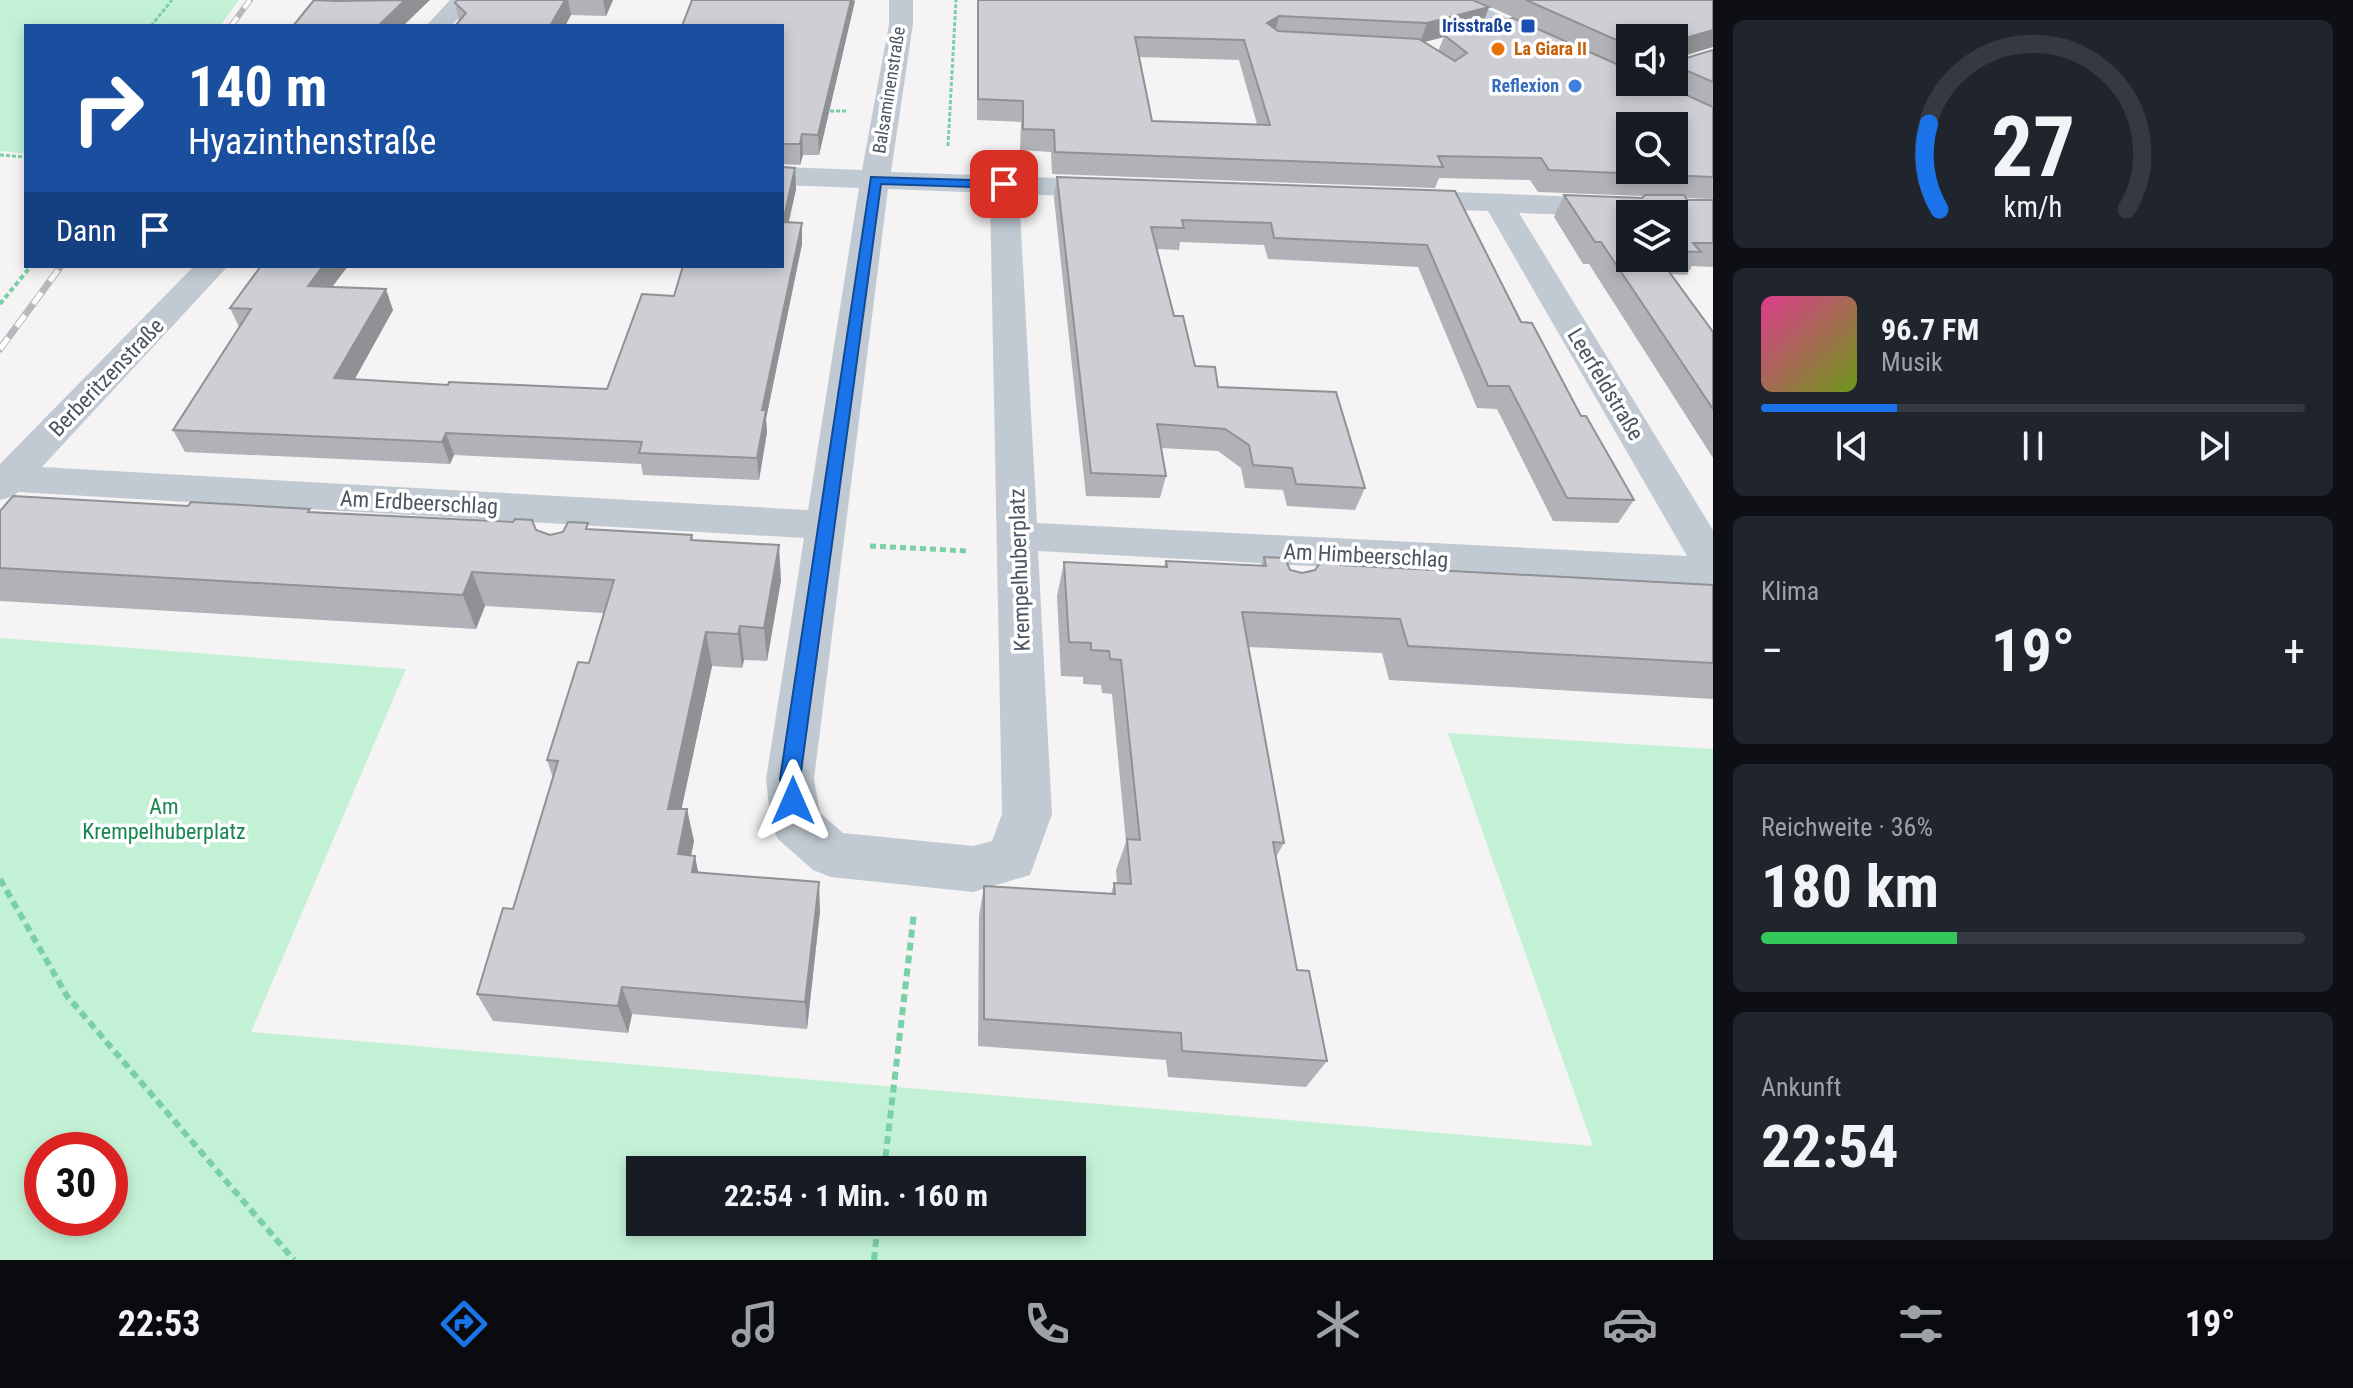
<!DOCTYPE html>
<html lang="de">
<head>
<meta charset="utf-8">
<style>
  :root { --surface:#171b24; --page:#20242c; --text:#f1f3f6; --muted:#9ea1a6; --line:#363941; --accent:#1a73e8 }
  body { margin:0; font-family:"Roboto Condensed",sans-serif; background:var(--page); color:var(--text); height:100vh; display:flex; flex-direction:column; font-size:30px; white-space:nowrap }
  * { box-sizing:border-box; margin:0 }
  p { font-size:26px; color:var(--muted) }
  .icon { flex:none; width:44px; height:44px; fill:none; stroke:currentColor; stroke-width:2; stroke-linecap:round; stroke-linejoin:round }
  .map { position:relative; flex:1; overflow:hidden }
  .details { display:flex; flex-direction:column; gap:20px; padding:20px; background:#0d0f14; width:640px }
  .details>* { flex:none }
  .top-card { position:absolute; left:24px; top:24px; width:760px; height:244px; border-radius:0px; box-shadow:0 4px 12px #0003; background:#1a4fa0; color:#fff; overflow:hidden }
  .fabs { position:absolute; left:1616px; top:24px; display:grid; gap:16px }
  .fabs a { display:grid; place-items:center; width:72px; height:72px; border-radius:0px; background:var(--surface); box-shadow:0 4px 12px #0003; font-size:40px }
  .speed { position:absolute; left:24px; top:1132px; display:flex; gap:16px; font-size:40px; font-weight:700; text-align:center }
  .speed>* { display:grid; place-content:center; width:104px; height:104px; border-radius:50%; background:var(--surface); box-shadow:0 4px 12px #0003; line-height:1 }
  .speed .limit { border:12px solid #d22; background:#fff; color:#111 }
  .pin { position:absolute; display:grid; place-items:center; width:68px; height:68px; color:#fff; margin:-34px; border-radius:16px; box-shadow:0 4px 12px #0006 }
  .me { position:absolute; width:88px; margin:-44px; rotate:0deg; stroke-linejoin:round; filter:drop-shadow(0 0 6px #0008) }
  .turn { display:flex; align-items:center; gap:28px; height:168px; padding:0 32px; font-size:36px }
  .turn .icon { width:104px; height:104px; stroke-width:2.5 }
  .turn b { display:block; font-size:56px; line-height:68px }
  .then { display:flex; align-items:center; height:76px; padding:0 32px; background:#0003; gap:16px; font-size:30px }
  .big { font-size:60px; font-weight:700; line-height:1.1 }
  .details .card { flex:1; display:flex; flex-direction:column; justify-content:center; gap:12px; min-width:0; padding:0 28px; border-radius:12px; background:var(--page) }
  .details .dial { align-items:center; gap:0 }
  .dial svg { height:208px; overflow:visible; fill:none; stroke:var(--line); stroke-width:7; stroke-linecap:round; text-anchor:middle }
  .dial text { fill:var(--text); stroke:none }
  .song { display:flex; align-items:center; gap:24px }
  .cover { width:96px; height:96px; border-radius:12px; background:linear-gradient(135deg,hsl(330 70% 55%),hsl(80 70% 35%)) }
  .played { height:8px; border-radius:4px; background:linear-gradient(90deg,var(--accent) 25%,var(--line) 25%) }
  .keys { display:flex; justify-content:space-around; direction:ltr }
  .heat { display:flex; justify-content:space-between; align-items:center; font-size:44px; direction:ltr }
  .charge { height:12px; border-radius:6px; background:linear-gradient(90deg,#34c759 36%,var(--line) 0) }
  .trip { position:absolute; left:626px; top:1156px; width:460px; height:80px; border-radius:0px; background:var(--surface); box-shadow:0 4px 12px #0003; font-weight:700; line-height:80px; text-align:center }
  .tab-bar { display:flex; height:128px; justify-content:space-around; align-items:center; background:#090b0e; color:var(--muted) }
  .tab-bar .icon { width:56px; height:56px }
  .tab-bar .current { color:var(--accent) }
  .tab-bar b { font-size:36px; color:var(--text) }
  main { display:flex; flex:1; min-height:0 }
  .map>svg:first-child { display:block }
  .green { fill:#c3f1d5; fill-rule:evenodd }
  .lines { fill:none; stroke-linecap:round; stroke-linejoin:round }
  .path-far3 { stroke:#7ad0a6; stroke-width:3; stroke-dasharray:4 2; stroke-linecap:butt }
  .path-far2 { stroke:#7ad0a6; stroke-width:4; stroke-dasharray:5 3; stroke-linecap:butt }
  .path-far1 { stroke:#7ad0a6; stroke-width:5; stroke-dasharray:6 4; stroke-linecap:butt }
  .path { stroke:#7ad0a6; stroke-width:6; stroke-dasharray:8 5; stroke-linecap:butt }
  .street { fill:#c1cad2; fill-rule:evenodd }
  .secondary { fill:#c1cbd6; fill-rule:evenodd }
  .rail-far1-casing { stroke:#b5b8bd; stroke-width:6 }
  .rail-casing { stroke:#b5b8bd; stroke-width:7 }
  .rail-far1 { stroke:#fff; stroke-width:4; stroke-dasharray:11; stroke-linecap:butt }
  .rail { stroke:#fff; stroke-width:5; stroke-dasharray:14; stroke-linecap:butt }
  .wall { fill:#b0b2b7; fill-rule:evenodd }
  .shaded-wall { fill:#909195 }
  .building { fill:#cdcfd5; stroke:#909195; stroke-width:2; fill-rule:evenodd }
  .route { fill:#1a73e8; stroke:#114b97; stroke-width:2 }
  .transit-dot { fill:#1a4fb4; stroke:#fff; stroke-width:3 }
  .food-dot { fill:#e8710a; stroke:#fff; stroke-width:3 }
  .shop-dot { fill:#3f7fe0; stroke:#fff; stroke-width:3 }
  .labels { text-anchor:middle; stroke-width:7; stroke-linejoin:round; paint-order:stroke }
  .far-transit-label { font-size:18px; font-weight:bold; fill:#164399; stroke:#fff; text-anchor:end }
  .far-food-label { font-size:18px; font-weight:bold; fill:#c56008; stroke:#fff; text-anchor:start }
  .far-shop-label { font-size:18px; font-weight:bold; fill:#366cbe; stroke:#fff; text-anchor:end }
  .far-street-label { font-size:18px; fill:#4a5661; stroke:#fff }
  .street-label { font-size:22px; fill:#4a5661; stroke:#fff }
  .park-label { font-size:22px; fill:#17864f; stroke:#fff }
</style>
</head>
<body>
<main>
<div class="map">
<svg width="1713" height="1260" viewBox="0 0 1713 1260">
  <rect width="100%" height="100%" fill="#f5f3f3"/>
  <g class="green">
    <polygon points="0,0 239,0 220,26 26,26 26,154 0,151"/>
    <path d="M0,638L406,669L251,1032L1593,1146L1448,733L1713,749V1260H0ZM42,1150H110V1218H42ZM640,1170H1072V1222H640Z"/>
  </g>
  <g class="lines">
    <g class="path-far3">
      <polyline points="151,26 172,0"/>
      <polyline points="824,111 846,111"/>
      <polyline points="948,146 956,0"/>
      <polyline points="0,155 26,157"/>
    </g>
    <polyline class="path-far2" points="0,304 31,266"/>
    <polyline class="path-far1" points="870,546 968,551"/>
    <g class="path">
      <polyline points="0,879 67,996 294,1260"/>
      <polyline points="884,1170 914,913"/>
      <polyline points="874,1260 878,1222"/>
    </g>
    <g class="street">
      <polygon points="450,0 475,0 451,26 426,26"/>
      <path d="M889,0H913V24L891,172L1115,180L1125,183L1130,189L1125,195L1115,198L1019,194L1037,523L1687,556L1488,211L1400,208L1389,205L1385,199L1389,193L1400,190L1713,202V220L1674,219V214H1630V217L1519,213L1713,530V588L1038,551L1052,814L1030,875L973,892L831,877L813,870L778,839L771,824L766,779L804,538L18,492L14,496L0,500V464L194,266H228L42,467L808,510L859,188L782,185V167L862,170L889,24ZM888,189L990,193L1002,814L992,841L973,846L843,833L820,813L814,779Z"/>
    </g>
    <polygon class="secondary" points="1437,0 1468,0 1560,42 1563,47 1560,52 1542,52 1441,5"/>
    <g class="rail-far1-casing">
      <polyline id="rail-far1" points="231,26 250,0"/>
    </g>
    <g class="rail-casing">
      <polyline id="rail" points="0,349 61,266"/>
    </g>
    <use href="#rail-far1" class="rail-far1"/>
    <use href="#rail" class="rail"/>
  </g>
  <g class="wall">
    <polygon points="457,0 613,0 606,16 571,15 565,26 455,26 459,21 455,3"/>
    <polygon points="692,0 855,0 819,155 803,155 800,165 782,164 782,26"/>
    <path d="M977,0H1473L1482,25L1528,24L1475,0H1713L1683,56V59L1713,50V199L1686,198L1687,200H1713V267L1692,266L1687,275L1671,274L1713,332V458L1589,264H1583L1554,217L1564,195L1642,198L1644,196L1538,192L1530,180L1439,178L1435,188L1052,174L1051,152L1020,150L1021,122L977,120ZM1444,37L1438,51L1424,42ZM1630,38H1674V82H1630ZM1139,57L1239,60L1257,124L1152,121ZM1674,214V258H1630Z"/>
    <polygon points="795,168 796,189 788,223 802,223 802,244 766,419 767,432 759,480 643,475 641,464 454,455 450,464 185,452 173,430 239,327 230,308 261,266 348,266 332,287 393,310 355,379 448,385 607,389 674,296"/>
    <polygon points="1057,177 1455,191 1521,322 1634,500 1618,523 1553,521 1497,409 1477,408 1418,267 1268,259 1264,245 1180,242 1179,250 1157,249 1174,316 1195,366 1218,387 1365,488 1355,510 1287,506 1283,490 1245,488 1241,468 1218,451 1161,448 1166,476 1160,498 1086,496 1054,198"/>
    <polygon points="0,511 311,512 536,530 550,535 590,529 692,535 693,540 781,580 767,661 744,660 742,668 712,666 681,809 694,841 691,855 699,873 820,911 807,1029 632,1014 628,1033 493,1021 477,994 513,909 553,778 547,760 589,663 604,613 485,606 476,629 0,601"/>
    <polygon points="1264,557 1290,570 1302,573 1341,565 1713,585 1713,699 1389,680 1382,653 1248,647 1284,843 1276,857 1297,970 1327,1061 1306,1087 1168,1077 1166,1060 978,1046 979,916 984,886 1111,894 1114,883 1117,883 1116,870 1126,842 1112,694 1102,693 1101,685 1083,684 1083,677 1061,676 1057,596 1064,562 1164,566 1166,561 1261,565"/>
  </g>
  <g class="shaded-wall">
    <polygon points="405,0 430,0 403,26 378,26"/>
    <polygon points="565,0 568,0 571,15 565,26 550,26"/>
    <polygon points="603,0 613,0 606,16"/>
    <polygon points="851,0 855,1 819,155 818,135"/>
    <polygon points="1489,7 1482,27 1444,35 1444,37 1420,43 1427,23"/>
    <polygon points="1279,16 1274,36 1267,23"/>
    <polygon points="1713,30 1713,47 1674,59 1682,39"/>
    <polygon points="802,134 803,155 800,165 800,144"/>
    <polygon points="795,168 796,189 784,244 783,222"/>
    <polygon points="802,223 802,244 766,419 767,432 759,480 757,458 762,410"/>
    <polygon points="323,266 348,266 316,308 308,286"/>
    <polygon points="386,289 393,310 343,400 334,378"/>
    <polygon points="446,433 454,455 450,464 442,442"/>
    <polygon points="779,545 781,580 767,661 764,628"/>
    <polygon points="472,572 485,606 476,629 463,595"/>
    <polygon points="740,626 744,660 742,668 738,634"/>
    <polygon points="706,632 712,666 675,840 668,809"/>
    <polygon points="687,809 694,841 685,885 678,854"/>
    <polygon points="695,856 701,886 692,872"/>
    <polygon points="819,882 820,911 807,1029 805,1002"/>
    <polygon points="622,987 632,1014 628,1033 618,1006"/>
  </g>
  <g class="building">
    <polygon points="314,0 336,1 405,0 378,26 293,26"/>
    <polygon points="457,0 565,0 550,26 455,26 466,13 455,3"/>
    <polygon points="692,0 851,0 818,135 802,134 800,144 782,144 782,26 682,26"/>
    <path d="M978,0H1473L1489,7L1427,23L1279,16L1267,23L1278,31L1419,39L1455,61L1467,53L1444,35L1513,18L1630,70V82H1658L1713,107V177L1549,170L1541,158L1438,156L1443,167L1055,152L1054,130L1023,129V101L978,99ZM1135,37L1244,40L1270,125L1152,121ZM1630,126H1674V170H1630Z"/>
    <polygon points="1526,0 1713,0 1713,30 1682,39 1683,59 1713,50 1713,82 1674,65 1674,38 1630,38 1630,46"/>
    <polygon points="782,167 795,168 783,222 802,223 762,410 766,410 757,458 639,453 642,442 446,433 442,442 173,430 251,309 230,308 261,266 323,266 308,286 386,289 334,378 448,385 449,382 607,389 642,294 674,296 683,266 782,266"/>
    <polygon points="1057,177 1455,191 1521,322 1532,323 1581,416 1586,416 1634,500 1567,498 1509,386 1488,386 1427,245 1274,238 1271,223 1182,220 1184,228 1151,227 1174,316 1183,316 1195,366 1215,367 1218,387 1336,392 1365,488 1296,484 1292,468 1253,465 1249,445 1225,429 1157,424 1166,476 1091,473"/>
    <polygon points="1564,195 1642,198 1645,195 1684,195 1687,200 1713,200 1713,243 1693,243 1701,252 1674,251 1674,214 1630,214 1630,258 1659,258 1713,332 1713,409 1601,242 1595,242"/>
    <polygon points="13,496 188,506 191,502 310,509 308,512 513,522 515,519 532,520 536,530 550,535 563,532 568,522 588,523 586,529 692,535 691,540 779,545 764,628 740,626 738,634 706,632 668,809 687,809 678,854 695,856 692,872 819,882 805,1002 622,987 618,1006 477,994 503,908 513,909 558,761 547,760 578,662 589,663 614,580 472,572 463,595 0,568 0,511"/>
    <polygon points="1264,557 1285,558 1290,570 1302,573 1315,570 1322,560 1340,561 1341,565 1713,585 1713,663 1408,646 1400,619 1242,612 1284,843 1273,842 1297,970 1309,971 1327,1061 1182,1051 1181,1033 984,1019 984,886 1115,894 1114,883 1131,884 1127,839 1140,840 1121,660 1110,659 1109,651 1091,650 1091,643 1069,642 1064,562 1167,567 1166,561 1266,566"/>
  </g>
  <polygon class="route" points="871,177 1004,181 1010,184 1004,188 881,184 800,779 803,801 800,808 793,810 786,808 780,779"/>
  <rect class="transit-dot" x="1520" y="18" width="16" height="16" rx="4"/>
  <circle class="food-dot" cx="1498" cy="49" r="8"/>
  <circle class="shop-dot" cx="1575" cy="86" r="8"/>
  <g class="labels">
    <g class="far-transit-label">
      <text x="1512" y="32">Irisstraße</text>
    </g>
    <g class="far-food-label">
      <text x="1514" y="55">La Giara II</text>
    </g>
    <g class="far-shop-label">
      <text x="1559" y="92">Reflexion</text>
    </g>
    <g class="far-street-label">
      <text transform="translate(889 90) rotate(-81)" y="6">Balsaminenstraße</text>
    </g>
    <g class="street-label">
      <text transform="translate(106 377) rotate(-46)" y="8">Berberitzenstraße</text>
      <text transform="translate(1606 384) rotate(59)" y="8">Leerfeldstraße</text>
      <text transform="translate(419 502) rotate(3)" y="8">Am Erdbeerschlag</text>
      <text transform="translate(1366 555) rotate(3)" y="8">Am Himbeerschlag</text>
      <text transform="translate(1019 570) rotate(-92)" y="8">Krempelhuberplatz</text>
    </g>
    <g class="park-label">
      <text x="164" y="814">Am<tspan x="164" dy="25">Krempelhuberplatz</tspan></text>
    </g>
  </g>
</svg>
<div class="fabs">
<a><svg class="icon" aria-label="sound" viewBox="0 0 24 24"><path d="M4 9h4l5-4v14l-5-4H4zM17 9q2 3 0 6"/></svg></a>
<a><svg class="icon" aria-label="search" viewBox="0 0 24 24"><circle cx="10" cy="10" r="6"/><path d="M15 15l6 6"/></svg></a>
<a><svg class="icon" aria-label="layers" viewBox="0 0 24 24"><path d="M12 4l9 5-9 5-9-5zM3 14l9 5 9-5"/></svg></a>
</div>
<div class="speed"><div class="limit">30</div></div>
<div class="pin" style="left:1004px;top:184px;background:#d93025"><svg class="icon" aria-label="arrive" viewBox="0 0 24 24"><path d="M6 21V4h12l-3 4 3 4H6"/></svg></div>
<svg class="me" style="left:793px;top:801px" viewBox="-20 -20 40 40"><path d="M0-17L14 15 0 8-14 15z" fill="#1a73e8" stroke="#fff" stroke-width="4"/></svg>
<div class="trip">22:54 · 1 Min. · 160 m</div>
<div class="top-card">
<div class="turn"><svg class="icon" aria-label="right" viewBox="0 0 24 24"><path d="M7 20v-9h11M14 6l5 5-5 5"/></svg><div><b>140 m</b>Hyazinthenstraße</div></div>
<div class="then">Dann<svg class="icon" aria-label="arrive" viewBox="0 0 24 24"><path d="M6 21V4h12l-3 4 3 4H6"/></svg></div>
</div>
</div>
<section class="details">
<div class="card dial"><svg viewBox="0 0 100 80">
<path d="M14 69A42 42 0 1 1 86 69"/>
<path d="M14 69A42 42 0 0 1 10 36" stroke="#1a73e8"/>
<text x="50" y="56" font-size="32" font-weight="700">27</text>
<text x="50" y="72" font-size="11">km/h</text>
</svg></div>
<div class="card">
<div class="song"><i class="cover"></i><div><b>96.7 FM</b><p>Musik</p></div></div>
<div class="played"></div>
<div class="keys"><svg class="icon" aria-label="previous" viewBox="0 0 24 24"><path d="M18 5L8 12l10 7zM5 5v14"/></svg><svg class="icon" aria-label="pause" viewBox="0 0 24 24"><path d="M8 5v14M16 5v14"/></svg><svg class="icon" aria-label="next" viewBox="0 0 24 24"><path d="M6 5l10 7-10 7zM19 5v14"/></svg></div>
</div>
<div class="card"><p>Klima</p>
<div class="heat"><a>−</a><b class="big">19°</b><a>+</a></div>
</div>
<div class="card"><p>Reichweite · 36%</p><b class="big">180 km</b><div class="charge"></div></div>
<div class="card"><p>Ankunft</p><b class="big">22:54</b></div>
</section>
</main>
<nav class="tab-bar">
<b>22:53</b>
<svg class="icon current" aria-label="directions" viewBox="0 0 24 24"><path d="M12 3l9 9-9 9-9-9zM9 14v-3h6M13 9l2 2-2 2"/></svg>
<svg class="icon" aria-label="music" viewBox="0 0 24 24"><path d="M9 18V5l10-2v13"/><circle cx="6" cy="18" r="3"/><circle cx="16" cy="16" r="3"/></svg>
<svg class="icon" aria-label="phone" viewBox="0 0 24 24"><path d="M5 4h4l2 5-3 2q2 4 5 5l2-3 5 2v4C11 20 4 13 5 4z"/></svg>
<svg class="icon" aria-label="climate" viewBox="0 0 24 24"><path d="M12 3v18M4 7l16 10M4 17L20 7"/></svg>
<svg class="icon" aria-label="car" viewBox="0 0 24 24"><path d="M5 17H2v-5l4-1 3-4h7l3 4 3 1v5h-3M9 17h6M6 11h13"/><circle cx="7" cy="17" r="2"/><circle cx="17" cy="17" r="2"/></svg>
<svg class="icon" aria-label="filters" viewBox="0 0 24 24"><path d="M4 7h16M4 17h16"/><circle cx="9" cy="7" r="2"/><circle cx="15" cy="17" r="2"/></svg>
<b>19°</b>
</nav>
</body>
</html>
